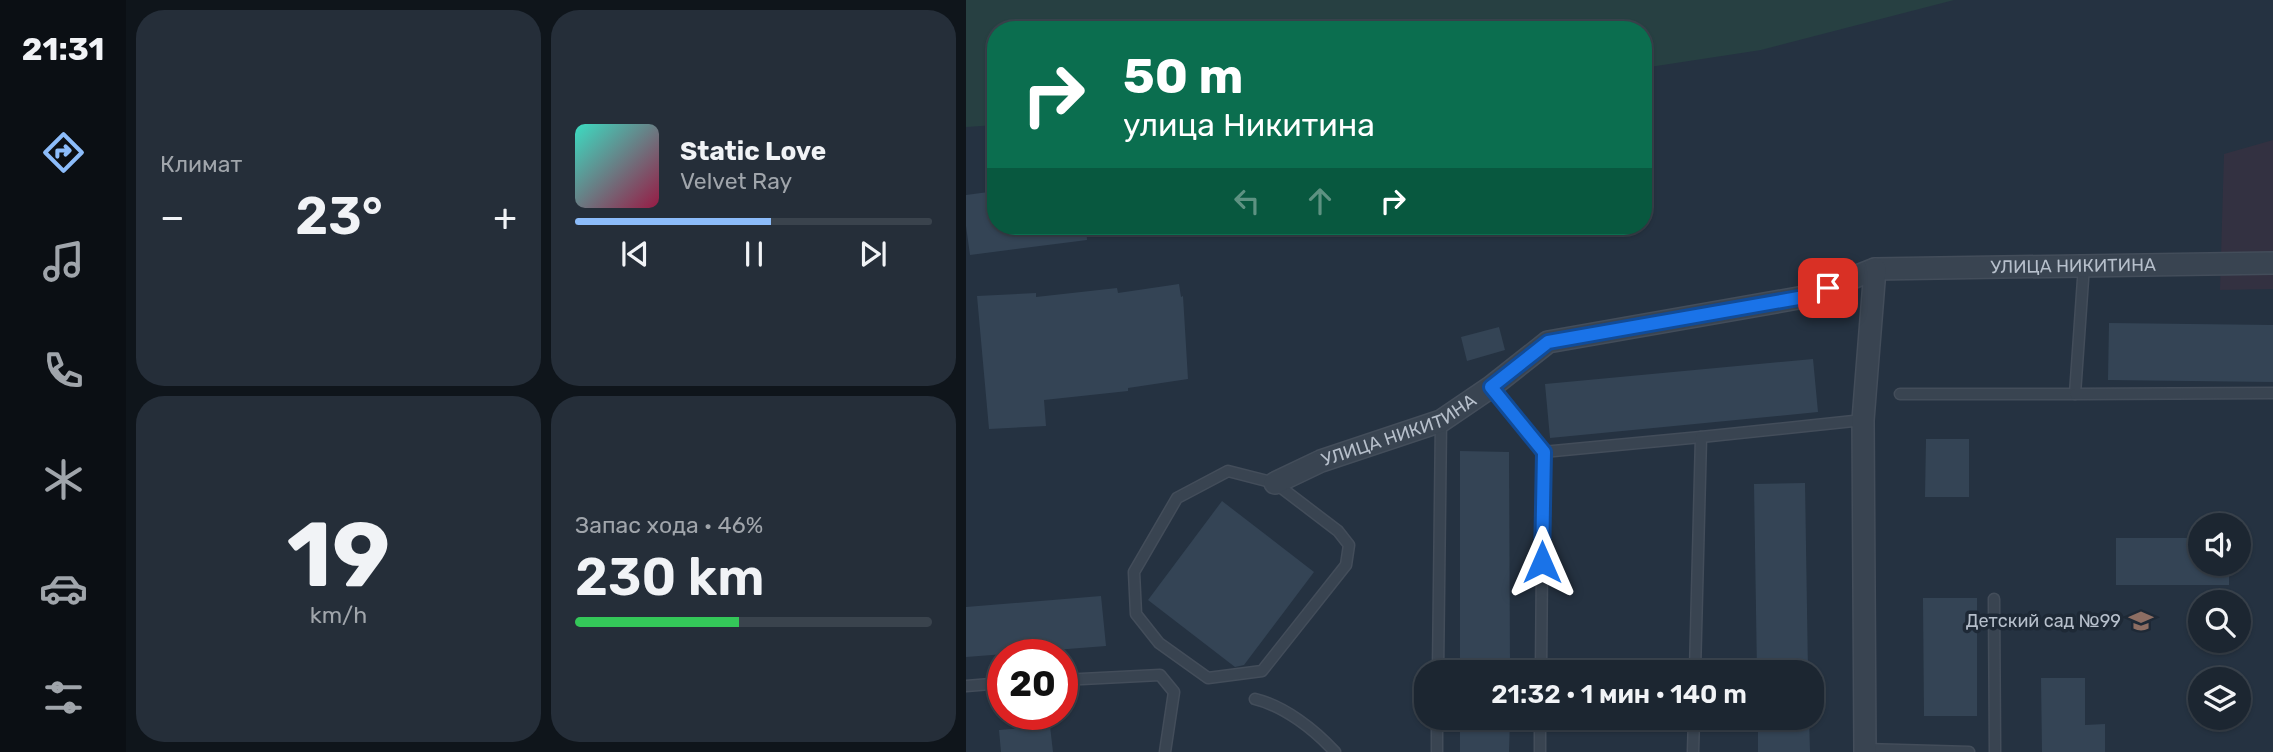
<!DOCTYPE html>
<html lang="ru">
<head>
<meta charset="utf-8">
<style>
  :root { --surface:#1c2631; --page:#252e39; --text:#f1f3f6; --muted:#a0a5ab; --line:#3a434d; --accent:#8cbcfa }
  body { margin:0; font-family:Rubik,sans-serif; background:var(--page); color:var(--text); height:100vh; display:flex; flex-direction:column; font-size:26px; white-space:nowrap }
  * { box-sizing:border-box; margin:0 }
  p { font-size:23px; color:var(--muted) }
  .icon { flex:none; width:38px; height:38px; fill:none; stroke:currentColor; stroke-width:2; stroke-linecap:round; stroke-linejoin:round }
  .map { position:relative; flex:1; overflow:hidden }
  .details { display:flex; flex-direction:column; gap:10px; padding:10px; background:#0f151b; width:840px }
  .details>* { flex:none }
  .hud { position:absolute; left:21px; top:21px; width:665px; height:214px; border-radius:28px; box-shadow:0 2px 5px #0004,0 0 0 2px var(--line); background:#0b6e4f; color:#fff; overflow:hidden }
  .buttons { position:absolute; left:1222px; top:513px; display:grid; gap:14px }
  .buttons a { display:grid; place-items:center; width:63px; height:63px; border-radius:50%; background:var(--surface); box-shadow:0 2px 5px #0004,0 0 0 2px var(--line); font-size:35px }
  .speed { position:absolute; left:21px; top:639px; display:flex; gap:14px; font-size:35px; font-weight:700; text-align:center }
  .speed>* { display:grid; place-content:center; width:91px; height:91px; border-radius:50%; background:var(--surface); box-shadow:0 2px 5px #0004,0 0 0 2px var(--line); line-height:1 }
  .speed .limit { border:10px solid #d22; background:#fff; color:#111 }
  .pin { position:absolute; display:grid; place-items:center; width:60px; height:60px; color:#fff; margin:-30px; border-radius:14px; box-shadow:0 4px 10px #0006 }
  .me { position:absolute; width:77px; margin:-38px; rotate:0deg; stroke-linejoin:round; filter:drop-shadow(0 0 5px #0008) }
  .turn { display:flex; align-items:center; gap:24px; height:147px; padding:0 21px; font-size:32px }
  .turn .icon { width:91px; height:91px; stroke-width:2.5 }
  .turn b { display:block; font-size:49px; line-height:60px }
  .lanes { display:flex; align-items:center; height:66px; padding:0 21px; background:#0003; justify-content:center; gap:35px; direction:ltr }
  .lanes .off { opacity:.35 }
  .big { font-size:52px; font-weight:600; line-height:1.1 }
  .details .tile { flex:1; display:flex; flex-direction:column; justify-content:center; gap:10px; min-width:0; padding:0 24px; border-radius:28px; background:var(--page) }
  .details .dial { align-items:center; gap:0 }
  .dial b { font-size:91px; line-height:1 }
  .song { display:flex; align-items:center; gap:21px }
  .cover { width:84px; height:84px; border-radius:10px; background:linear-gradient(135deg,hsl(170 70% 55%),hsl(340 70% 35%)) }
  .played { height:7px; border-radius:4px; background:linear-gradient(90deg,var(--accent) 55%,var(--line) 55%) }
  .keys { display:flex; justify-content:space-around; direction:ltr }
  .heat { display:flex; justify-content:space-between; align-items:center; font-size:38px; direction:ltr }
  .charge { height:10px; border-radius:5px; background:linear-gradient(90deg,#34c759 46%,var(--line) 0) }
  .details .tiles { flex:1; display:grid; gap:10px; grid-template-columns:repeat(2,1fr) }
  .trip { position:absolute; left:448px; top:660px; width:410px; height:70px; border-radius:28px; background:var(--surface); box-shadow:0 2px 5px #0004,0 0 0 2px var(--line); font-weight:600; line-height:70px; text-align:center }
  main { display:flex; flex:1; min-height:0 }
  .dock { display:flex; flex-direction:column; width:126px; justify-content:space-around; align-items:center; background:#0b0f14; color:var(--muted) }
  .dock .icon { width:49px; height:49px }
  .dock .current { color:var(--accent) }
  .dock b { font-size:32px; color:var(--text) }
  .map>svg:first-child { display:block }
  .medical { fill:#333141 }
  .green { fill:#274042 }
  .building { fill:#344455 }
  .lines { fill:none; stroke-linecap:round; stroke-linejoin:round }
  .lane-casing { stroke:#434d5a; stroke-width:13 }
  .street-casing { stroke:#434d5a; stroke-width:24 }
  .lane { stroke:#394451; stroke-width:10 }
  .street { stroke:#394451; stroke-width:21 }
  .route-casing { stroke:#114b97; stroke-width:18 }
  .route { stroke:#1a73e8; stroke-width:12 }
  .labels { text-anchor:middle; stroke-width:7; stroke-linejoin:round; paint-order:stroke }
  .street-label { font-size:18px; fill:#b6bfcb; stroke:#1e2936 }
  .poi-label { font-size:18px; fill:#b6bfcb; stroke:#1e2936; text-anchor:end }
</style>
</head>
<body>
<main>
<nav class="dock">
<b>21:31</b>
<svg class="icon current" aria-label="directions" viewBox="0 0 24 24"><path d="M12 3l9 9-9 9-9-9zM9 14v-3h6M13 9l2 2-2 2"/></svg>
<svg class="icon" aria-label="music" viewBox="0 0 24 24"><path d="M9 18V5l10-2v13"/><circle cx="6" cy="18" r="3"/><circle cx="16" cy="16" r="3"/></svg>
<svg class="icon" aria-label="phone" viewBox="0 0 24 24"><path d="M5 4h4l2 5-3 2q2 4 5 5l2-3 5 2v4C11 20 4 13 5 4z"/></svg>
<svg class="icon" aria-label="climate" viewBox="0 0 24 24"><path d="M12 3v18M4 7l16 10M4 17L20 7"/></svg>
<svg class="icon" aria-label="car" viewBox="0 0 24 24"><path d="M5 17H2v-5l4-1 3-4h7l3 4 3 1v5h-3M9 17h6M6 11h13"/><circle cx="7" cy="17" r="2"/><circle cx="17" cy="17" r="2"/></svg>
<svg class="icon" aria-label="filters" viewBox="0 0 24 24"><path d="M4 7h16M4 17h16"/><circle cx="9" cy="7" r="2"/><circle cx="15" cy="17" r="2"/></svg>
</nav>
<section class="details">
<div class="tiles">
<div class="tile"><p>Климат</p>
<div class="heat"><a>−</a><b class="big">23°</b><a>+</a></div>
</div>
<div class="tile">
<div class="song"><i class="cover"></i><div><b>Static Love</b><p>Velvet Ray</p></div></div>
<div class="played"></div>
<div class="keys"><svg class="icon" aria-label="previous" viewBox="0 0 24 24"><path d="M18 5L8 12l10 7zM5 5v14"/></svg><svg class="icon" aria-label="pause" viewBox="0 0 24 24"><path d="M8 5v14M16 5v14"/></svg><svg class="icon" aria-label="next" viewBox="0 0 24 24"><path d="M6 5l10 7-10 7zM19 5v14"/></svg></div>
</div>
<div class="tile dial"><b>19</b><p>km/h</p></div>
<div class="tile"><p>Запас хода · 46%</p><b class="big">230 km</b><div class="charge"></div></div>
</div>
</section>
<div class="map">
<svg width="1307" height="752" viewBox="0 0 1307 752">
  <rect width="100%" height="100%" fill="#253241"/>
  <polygon class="medical" points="1307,140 1307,289 1254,290 1258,154"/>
  <polygon class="green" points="0,0 988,0 795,50 677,68 677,30 30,30 30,125 0,127"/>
  <g class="building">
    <polygon points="30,191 30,226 120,226 121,240 4,255 0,226 0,195"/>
    <polygon points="213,284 215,297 217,296 222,379 162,388 162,391 78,400 80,426 23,429 11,296 70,293 70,297 151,288 152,293"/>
    <polygon points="1143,323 1307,325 1307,382 1142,380"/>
    <polygon points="533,327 539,350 501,361 495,337"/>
    <polygon points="847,359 852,412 584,438 579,384"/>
    <polygon points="960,439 1003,439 1003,497 959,497"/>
    <polygon points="494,451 543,452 544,672 494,672"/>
    <polygon points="839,483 842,672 791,672 788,484"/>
    <polygon points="256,501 348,572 278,665 269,667 182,600"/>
    <polygon points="1150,538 1234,538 1234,564 1263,564 1263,585 1150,585"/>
    <polygon points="135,596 140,646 0,657 0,607"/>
    <polygon points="957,598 1011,598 1011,716 958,716"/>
    <polygon points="1075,678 1119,678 1119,725 1139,724 1139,752 1076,752"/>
    <polygon points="494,718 544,718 543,752 494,752"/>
    <polygon points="792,718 843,718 844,752 792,752"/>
    <polygon points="84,726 87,752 35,752 33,730"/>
  </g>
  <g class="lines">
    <g class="lane-casing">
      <g id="lane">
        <polyline points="525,387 577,452 575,672"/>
        <polyline points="934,394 1109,394 1118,265"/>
        <polyline points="1109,394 1307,393"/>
        <polyline points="577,452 735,437"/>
        <polygon points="262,471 309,483 372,531 383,545 380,565 296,671 242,678 193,643 170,614 168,572 211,498"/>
        <polyline points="1028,599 1029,752"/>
        <polyline points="472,672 475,421"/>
        <polyline points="729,672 735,437 897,420"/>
        <polyline points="96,680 194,675 208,692 199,752"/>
        <polyline points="0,686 37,683"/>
        <path d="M289,699C318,706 348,729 369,752"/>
        <polyline points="899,749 1003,752"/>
        <polyline points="471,752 471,718"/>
        <polyline points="574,752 574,718"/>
        <polyline points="727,752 728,718"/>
      </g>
    </g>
    <g class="street-casing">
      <g id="street">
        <path id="s1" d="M309,483L355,461L475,421L525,387L582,342L838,297L909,269L1307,263"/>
        <polyline points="899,752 897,420 909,269"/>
      </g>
    </g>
    <use href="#lane" class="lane"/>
    <use href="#street" class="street"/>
  </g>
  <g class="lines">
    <g class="route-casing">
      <polyline id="route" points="576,562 578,452 525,387 582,342 838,297 862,288"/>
    </g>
    <use href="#route" class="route"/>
  </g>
  <defs>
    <g id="school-bare" transform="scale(1.89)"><path d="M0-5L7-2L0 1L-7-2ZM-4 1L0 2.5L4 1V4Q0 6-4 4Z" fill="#8d6e63" stroke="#1e2936" stroke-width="2.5" paint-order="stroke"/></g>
  </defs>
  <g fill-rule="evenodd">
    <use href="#school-bare" x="1175" y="621"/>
  </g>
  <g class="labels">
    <g class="street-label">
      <text dy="6" stroke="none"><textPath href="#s1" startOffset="845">УЛИЦА НИКИТИНА</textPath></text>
      <text dy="6" stroke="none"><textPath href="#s1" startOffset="135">УЛИЦА НИКИТИНА</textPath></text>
    </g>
    <g class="poi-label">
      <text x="1155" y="627">Детский сад №99</text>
    </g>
  </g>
</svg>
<div class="buttons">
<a><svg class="icon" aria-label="sound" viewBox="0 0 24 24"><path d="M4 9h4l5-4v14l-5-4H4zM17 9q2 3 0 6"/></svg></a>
<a><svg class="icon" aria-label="search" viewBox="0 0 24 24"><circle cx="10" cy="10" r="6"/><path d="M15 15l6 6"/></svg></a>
<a><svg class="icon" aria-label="layers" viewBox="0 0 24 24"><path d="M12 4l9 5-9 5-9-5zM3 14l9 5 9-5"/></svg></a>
</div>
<div class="speed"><div class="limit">20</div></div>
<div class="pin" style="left:862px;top:288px;background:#d93025"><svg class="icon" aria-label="arrive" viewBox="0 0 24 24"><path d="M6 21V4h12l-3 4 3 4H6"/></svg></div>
<svg class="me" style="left:576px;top:562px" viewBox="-20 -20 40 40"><path d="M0-17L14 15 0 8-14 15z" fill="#1a73e8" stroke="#fff" stroke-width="4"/></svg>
<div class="trip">21:32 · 1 мин · 140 m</div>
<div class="hud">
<div class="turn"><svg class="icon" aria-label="right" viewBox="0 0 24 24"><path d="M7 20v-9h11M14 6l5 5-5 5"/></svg><div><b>50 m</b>улица Никитина</div></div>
<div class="lanes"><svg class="icon off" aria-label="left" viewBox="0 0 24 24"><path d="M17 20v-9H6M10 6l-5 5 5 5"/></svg><svg class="icon off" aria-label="ahead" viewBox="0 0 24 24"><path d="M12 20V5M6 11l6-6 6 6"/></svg><svg class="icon" aria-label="right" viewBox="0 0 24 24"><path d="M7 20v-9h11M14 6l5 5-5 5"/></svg></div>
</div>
</div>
</main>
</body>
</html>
